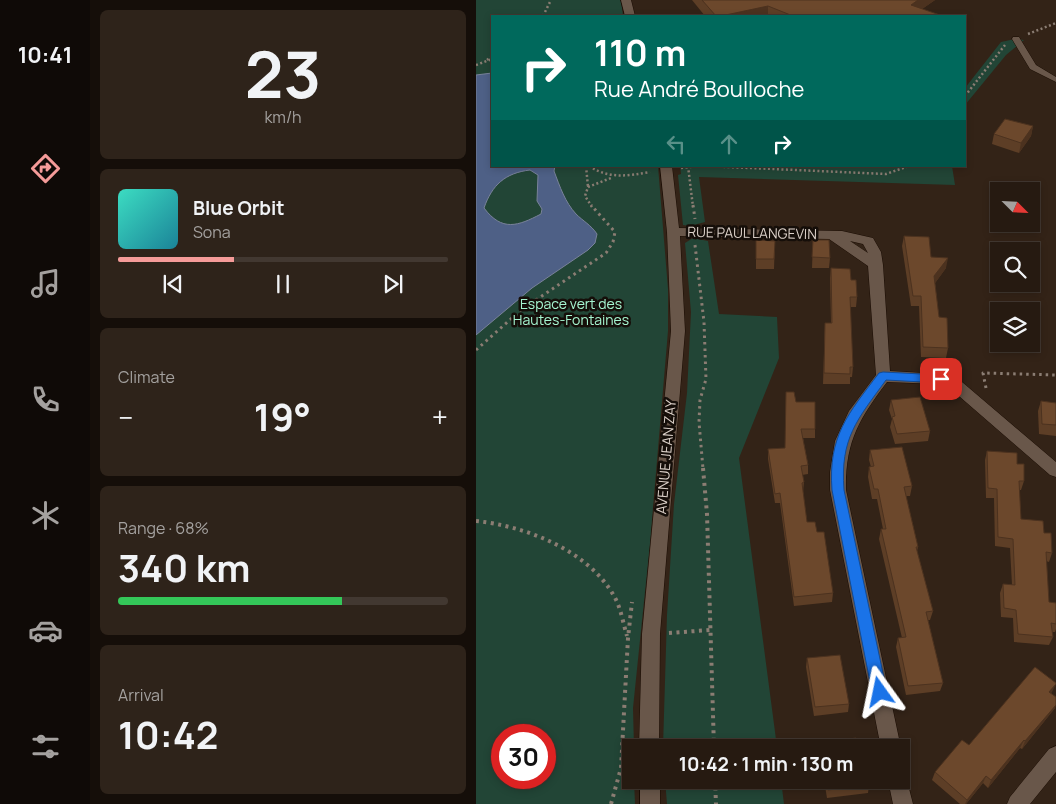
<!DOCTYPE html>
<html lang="en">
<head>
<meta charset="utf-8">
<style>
  :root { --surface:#261a11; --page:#2e231a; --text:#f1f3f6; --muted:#a4a19f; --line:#423831; --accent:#f59b99 }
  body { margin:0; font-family:Manrope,sans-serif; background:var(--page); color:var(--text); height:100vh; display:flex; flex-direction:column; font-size:19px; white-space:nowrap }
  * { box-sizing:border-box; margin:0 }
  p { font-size:16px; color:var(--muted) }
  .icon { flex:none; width:28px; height:28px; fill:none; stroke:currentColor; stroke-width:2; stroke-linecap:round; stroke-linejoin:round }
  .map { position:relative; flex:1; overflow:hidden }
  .drawer { display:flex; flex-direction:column; gap:10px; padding:10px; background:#150e09; width:386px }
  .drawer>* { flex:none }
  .banner { position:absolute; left:15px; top:15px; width:475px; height:152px; border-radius:0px; box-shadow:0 2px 8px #0003,0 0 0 1px var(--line); background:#00695c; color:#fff; overflow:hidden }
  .needle { width:32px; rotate:114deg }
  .tools { position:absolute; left:514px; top:182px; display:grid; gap:10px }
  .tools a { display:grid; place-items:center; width:50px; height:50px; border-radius:0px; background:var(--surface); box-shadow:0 2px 8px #0003,0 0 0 1px var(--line); font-size:25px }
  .speed { position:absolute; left:15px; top:724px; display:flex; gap:10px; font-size:25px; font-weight:700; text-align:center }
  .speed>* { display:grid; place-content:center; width:65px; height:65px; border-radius:50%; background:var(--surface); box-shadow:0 2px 8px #0003,0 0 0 1px var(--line); line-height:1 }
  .speed .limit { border:8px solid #d22; background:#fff; color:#111 }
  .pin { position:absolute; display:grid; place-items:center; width:42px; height:42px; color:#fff; margin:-21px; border-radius:10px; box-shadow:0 2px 8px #0006 }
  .me { position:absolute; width:55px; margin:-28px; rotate:348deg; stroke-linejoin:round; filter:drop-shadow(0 0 4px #0008) }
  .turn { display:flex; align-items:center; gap:18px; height:105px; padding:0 20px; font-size:22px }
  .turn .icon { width:65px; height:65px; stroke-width:2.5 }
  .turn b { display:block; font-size:35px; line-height:42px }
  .lanes { display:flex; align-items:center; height:48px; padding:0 20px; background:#0003; justify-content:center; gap:25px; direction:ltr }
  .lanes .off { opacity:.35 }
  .big { font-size:38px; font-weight:700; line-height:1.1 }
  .drawer .card { flex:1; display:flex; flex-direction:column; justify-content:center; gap:8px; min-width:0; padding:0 18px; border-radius:8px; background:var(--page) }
  .drawer .dial { align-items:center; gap:0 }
  .dial b { font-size:65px; line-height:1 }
  .song { display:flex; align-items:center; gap:15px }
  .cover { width:60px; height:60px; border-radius:8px; background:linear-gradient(135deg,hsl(170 70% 55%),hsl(190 70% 35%)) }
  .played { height:5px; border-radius:2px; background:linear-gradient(90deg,var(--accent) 35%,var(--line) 35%) }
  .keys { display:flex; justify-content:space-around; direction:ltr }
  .heat { display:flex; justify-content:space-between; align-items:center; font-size:28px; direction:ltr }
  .charge { height:8px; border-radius:4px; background:linear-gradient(90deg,#34c759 68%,var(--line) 0) }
  .trip { position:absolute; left:146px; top:739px; width:288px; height:50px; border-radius:0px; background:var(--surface); box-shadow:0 2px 8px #0003,0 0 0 1px var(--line); font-weight:700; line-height:50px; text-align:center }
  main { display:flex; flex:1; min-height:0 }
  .tabs { display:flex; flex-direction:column; width:90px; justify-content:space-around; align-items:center; background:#0f0a07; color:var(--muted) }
  .tabs .icon { width:35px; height:35px }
  .tabs .on { color:var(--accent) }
  .tabs b { font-size:22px; color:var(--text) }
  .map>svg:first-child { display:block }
  .green { fill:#224536; fill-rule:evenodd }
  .water { fill:#4e6086; stroke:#79829a; fill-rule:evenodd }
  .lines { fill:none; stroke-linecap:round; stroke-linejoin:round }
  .lane-casing { stroke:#1a0c03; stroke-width:1 }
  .street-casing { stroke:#1a0c03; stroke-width:1 }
  .path-far2 { stroke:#8b7d73; stroke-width:2.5; stroke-dasharray:2 2.5; stroke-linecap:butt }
  .path-far1 { stroke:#8b7d73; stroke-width:3; stroke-dasharray:2.5 4; stroke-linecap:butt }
  .path { stroke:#8b7d73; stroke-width:4; stroke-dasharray:3 4.5; stroke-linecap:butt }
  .lane { fill:#69574a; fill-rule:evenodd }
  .street { fill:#69574a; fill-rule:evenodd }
  .wall { fill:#5d3e26 }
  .shaded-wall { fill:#4c321f }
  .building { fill:#6c482c; stroke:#4c321f }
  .route { fill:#1a73e8; stroke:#114b97 }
  .labels { text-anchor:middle; stroke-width:5; stroke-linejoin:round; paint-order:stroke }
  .street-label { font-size:14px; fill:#dcd1c9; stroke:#150e09 }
  .park-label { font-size:14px; fill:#a5f5d0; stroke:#150e09 }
</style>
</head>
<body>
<main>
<nav class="tabs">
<b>10:41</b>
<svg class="icon on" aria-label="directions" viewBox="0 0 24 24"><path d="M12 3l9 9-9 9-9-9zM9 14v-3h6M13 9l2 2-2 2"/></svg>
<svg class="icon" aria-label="music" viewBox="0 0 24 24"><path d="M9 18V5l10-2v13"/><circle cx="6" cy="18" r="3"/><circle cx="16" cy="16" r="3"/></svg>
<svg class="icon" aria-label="phone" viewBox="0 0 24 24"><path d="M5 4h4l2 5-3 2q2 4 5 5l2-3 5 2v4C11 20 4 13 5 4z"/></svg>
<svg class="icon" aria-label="climate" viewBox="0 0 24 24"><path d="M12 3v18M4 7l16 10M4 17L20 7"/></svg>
<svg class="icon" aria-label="car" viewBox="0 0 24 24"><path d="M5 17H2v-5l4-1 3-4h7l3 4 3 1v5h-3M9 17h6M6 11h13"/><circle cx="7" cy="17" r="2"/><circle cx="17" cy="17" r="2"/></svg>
<svg class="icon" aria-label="filters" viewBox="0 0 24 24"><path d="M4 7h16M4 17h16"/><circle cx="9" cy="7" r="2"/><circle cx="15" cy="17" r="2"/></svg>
</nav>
<section class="drawer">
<div class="card dial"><b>23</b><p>km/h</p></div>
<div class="card">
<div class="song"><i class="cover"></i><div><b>Blue Orbit</b><p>Sona</p></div></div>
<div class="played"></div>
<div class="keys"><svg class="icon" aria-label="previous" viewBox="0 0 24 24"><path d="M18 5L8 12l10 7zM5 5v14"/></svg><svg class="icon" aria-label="pause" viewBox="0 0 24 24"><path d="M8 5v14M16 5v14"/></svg><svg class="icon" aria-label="next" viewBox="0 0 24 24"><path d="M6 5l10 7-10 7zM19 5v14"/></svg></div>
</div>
<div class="card"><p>Climate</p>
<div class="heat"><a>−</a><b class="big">19°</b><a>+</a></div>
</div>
<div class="card"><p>Range · 68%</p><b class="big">340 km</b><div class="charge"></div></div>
<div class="card"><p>Arrival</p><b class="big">10:42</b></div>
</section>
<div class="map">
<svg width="580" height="804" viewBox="0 0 580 804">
  <rect width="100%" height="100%" fill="#332317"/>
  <g class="green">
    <path d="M0,0H145L147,16H16V166H182L192,289V331L174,543L157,708L158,747L155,748V780H158L159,804H0ZM26,735H69V778H26Z"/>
    <polygon points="539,39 548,40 530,55 489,105 489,88 525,42"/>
    <polygon points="204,166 476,166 479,185 223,177 229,222 214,226 207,225 202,175 205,174"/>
    <polygon points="217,238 232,241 243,314 301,317 303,358 263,458 301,747 187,747 191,615 198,504 211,393 215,312 209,243"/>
    <polygon points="189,780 305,780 308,804 191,804"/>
  </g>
  <path class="water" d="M16,73V166H79L78,171C84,187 89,202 100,214C107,221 115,225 121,234L119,243L112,250L56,288L0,335V75ZM54,170L62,175L61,201L66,209L65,214C42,226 26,232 8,208C16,185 29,173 54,170Z"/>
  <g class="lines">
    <g class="lane-casing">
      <polygon id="lane" points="537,37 543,37 560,65 580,77 580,82 554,69 536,39"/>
    </g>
    <g class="street-casing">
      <g id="street">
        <polygon points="145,0 155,0 159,16 149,16"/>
        <path d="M184,166H196L203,228L366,231L397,238L405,252L407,265L414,371L465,374L486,382L580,462V477L574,475L476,390L463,384L411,382C383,419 369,442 370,490L425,748H405L354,490V472L359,441L373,411L400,375L392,266L353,239L204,236L209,331L184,634L183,748H163L166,634L195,331L191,232ZM374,241L387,244L392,253Z"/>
        <polygon points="580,746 580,772 554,804 531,804 534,797 573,749"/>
        <polygon points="425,771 429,773 437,804 417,804 412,780 425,780"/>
        <rect x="164" y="780" width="20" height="24"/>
      </g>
    </g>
    <g class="path-far2">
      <polyline points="67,16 75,0"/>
      <polyline points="552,34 580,23"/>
      <polyline points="11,60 16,56"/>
      <polyline points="0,65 16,59"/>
      <polyline points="489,96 529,45"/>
      <polyline points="110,166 112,187"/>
      <path d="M113,166C133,179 151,176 174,172"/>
      <polyline points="212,166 217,207"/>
      <polyline points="229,166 410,174 433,166"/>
      <polyline points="205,168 222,166"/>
      <polyline points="116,207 109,196 112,187 135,178"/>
    </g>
    <g class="path-far1">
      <polyline points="217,205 219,219"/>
      <polyline points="219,245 228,322 230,379 224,400 223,422 227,469"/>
      <polyline points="0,350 45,310 130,253 137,242 139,232 115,205"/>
      <polyline points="510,388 507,373 580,375"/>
    </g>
    <g class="path">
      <polyline points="227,468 231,514 238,748"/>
      <path d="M0,521C49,526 112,550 138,596C145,608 147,623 151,636"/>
      <polyline points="193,633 234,630"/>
      <polyline points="239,780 240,804"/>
      <polyline points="135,804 145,768 152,638 156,602"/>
    </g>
    <use href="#lane" class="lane"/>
    <use href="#street" class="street"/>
  </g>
  <g class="wall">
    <polygon points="216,0 459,0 446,9 464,16 229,16"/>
    <polygon points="557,126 555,136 543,153 516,144 518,134"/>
    <polygon points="428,236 470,268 459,283 463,317 472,348 470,358 445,357 443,306 435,306 426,246"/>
    <polygon points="337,240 354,258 353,268 336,268"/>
    <polygon points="299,241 298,269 280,269 280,259"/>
    <polygon points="355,268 375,280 381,297 380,307 374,307 377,367 376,377 374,377 374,384 347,384 349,323 355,323 354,278"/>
    <polygon points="415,400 454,431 452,441 419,444 414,427 416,419 413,410"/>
    <polygon points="565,401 580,403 580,436 563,434 562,411"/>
    <polygon points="320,402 339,429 339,438 327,438 332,465 332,474 326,475 328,482 327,492 331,522 341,532 357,593 356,602 318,606 304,503 299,503 292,459 292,449 309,448"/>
    <polygon points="394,450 436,486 434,496 430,496 442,547 441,551 457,611 454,620 452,620 467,683 464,691 430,695 420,647 422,638 426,638 403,539 405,529 407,529 401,499 396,499 392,477 393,467 395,467 393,460"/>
    <polygon points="511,451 541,464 548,481 545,490 543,490 545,519 568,533 576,553 573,562 570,561 573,602 580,603 580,629 579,632 576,632 577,637 573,645 538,642 537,618 525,617 524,593 527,584 536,585 534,548 519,546 518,498 510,498 509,460"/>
    <polygon points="331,658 373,704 372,712 338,716 330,667"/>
    <polygon points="576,692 575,693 580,697 579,708 546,749 544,748 512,788 507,783 490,804 484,804 456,780 459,772 493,745"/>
    <polygon points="348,780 392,780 393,785 392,793 351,798"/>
  </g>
  <g class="shaded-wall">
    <polygon points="442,0 459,0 436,16 435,5"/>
    <polygon points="292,6 292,16 245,16"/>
    <polygon points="557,126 555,136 543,153 545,143"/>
    <polygon points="472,258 470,268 457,286 458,276"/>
    <polygon points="580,684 576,692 569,700 573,692"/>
    <polygon points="580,705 579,708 546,749 549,741"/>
    <polygon points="548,740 544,748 512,788 515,780"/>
    <polygon points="510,776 507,783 490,804 489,804 491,800"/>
  </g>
  <g class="building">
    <polygon points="226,0 442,0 435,5 464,15 463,16 317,16 292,6 245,16 240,16"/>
    <polygon points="529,119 557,126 545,143 518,134"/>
    <polygon points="428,236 453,237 455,257 472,258 458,276 463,317 471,318 472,348 447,347 445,296 437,296"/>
    <polygon points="280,240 299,241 298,259 280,259"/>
    <polygon points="337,240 353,240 354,258 336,257"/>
    <polygon points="355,268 374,269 375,280 380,280 381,297 374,297 377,367 374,367 374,374 348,373 349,323 356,323"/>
    <polygon points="310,392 318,392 320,402 339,402 339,429 325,429 332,465 325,466 328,482 326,483 331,522 339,522 341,532 348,532 357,593 318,597 304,493 299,494 292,449 309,448"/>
    <polygon points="444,397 454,431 421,434 416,417 419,416 415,400"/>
    <polygon points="565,401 580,403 580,425 566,424"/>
    <polygon points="426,447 436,486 428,487 442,547 440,547 457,611 450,612 467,683 432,686 422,638 430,637 405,529 410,529 402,489 398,489 393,467 398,466 394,450"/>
    <polygon points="511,451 541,453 541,464 548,464 548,481 543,481 545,519 567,521 568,533 575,533 576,553 570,552 573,602 580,603 580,624 575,623 577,637 542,634 540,610 528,608 527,584 539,585 537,539 522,537 521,489 512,488"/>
    <polygon points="364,655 373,704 339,707 331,658"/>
    <polygon points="559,667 580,683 580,684 573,692 580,697 580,705 549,741 548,740 515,780 510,776 491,800 459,772 486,740 493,745"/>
    <polygon points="380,738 382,748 349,748 348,742"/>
    <polygon points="350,780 392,780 393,785 352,790"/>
  </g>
  <path class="route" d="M407,372L465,375L471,379L465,383L410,380C381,420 364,438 368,490L411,692L409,697L404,699L399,697L396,692L356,490C352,436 372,414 403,373Z"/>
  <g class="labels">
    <g class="street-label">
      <text transform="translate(276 233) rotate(1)" y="5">RUE PAUL LANGEVIN</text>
      <text transform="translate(190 457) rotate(-85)" y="5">AVENUE JEAN ZAY</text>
    </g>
    <g class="park-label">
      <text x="95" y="309">Espace vert des<tspan x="95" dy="16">Hautes-Fontaines</tspan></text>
    </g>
  </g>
</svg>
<div class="tools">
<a><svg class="needle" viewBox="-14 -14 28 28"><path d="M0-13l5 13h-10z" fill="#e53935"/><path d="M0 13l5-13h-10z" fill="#a4a19f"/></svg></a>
<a><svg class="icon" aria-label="search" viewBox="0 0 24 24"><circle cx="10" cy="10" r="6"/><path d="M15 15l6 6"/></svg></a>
<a><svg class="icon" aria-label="layers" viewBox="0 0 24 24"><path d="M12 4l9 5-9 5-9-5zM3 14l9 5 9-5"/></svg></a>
</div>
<div class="speed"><div class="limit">30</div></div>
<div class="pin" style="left:465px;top:379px;background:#d93025"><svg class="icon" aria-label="arrive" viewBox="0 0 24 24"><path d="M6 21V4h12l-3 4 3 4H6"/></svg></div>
<svg class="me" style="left:404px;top:692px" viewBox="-20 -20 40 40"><path d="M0-17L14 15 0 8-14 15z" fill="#1a73e8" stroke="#fff" stroke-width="4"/></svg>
<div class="trip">10:42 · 1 min · 130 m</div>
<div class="banner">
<div class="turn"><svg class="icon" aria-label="right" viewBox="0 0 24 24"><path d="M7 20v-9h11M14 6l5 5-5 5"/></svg><div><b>110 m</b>Rue André Boulloche</div></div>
<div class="lanes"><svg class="icon off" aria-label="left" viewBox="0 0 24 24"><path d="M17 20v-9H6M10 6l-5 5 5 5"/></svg><svg class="icon off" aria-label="ahead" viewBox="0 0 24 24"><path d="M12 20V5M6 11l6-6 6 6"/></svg><svg class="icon" aria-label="right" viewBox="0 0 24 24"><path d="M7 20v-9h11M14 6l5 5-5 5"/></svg></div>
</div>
</div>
</main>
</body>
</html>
